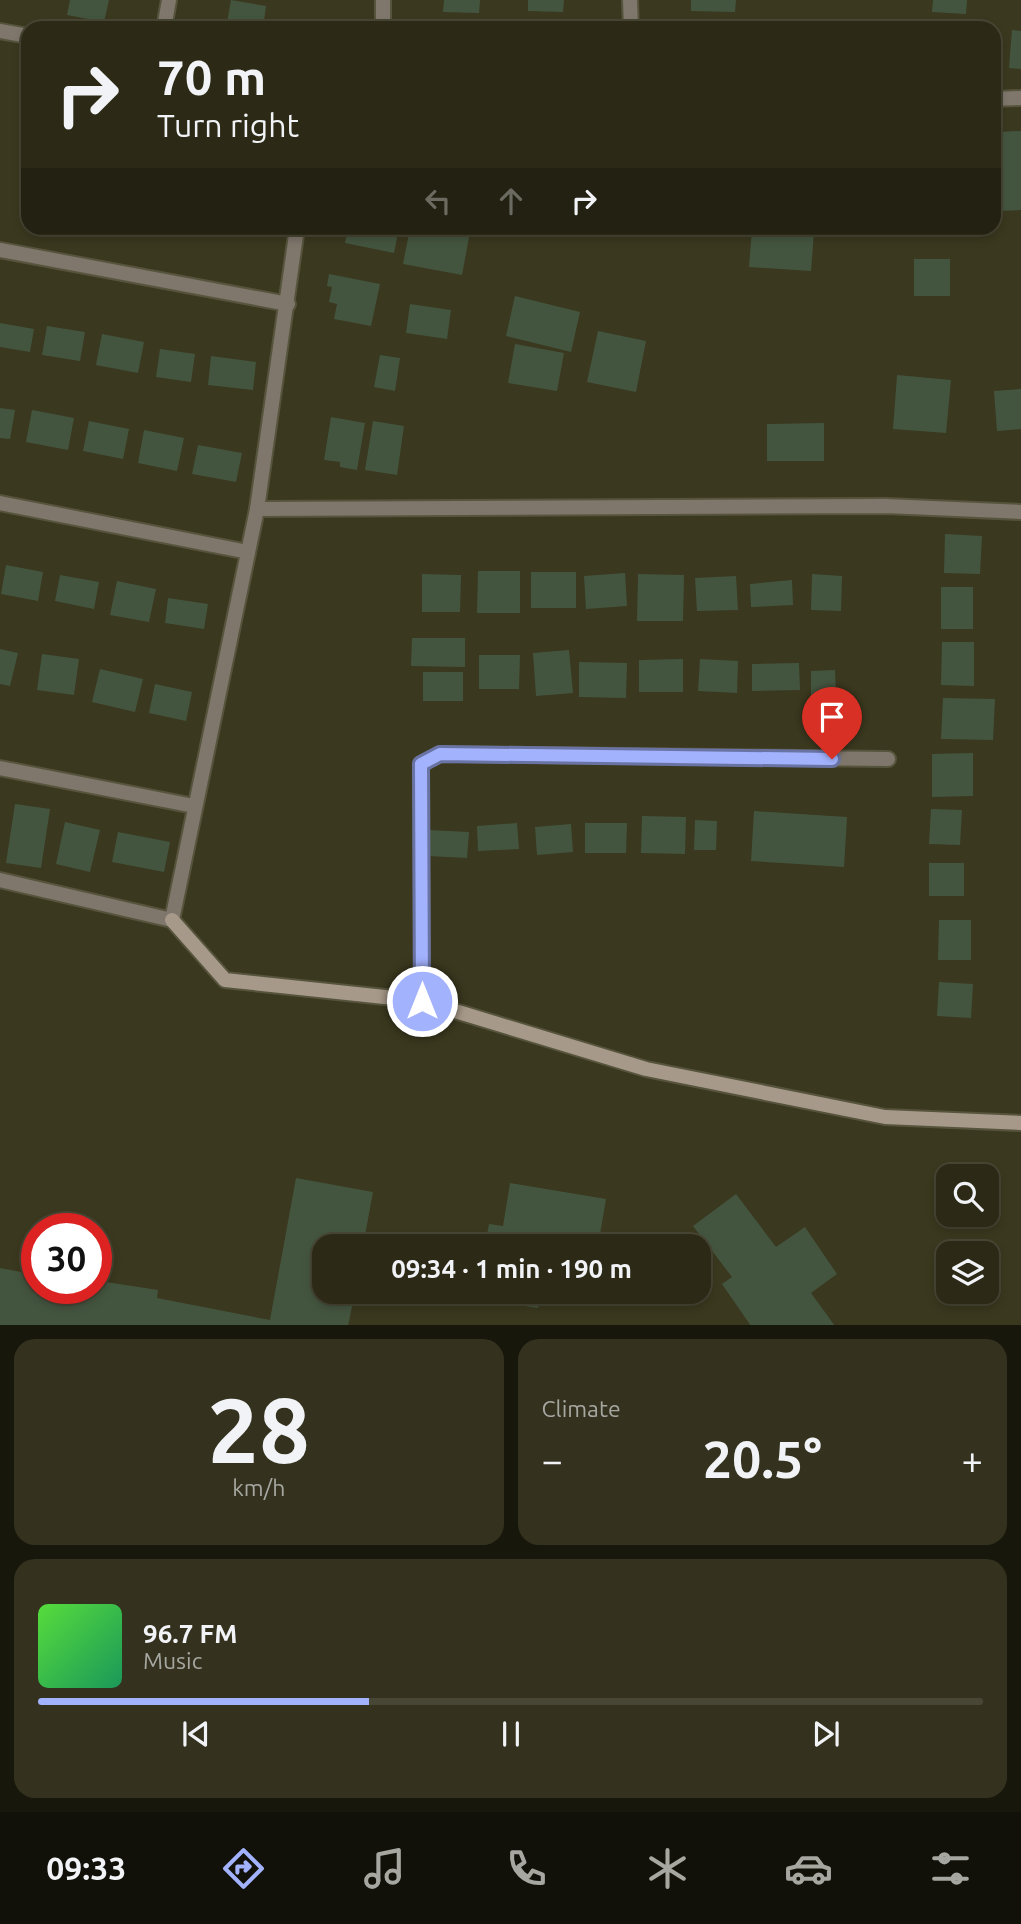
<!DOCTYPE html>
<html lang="en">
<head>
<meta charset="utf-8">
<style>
  :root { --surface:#2c2a16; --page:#34321f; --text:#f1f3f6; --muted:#a6a7a1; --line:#484635; --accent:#a3b2fd }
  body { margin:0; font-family:Ubuntu,sans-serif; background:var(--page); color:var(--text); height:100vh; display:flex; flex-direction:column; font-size:26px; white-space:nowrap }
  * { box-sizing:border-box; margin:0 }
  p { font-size:23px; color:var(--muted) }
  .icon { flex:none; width:38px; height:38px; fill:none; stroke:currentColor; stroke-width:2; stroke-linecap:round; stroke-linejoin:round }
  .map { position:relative; height:1325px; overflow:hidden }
  .drawer { display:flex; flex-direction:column; gap:14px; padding:14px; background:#18170c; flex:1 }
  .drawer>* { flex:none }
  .banner { position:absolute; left:21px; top:21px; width:980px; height:214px; border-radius:21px; box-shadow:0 4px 10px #0003,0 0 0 2px var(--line); background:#2c2a16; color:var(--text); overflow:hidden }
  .tools { position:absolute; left:936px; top:1164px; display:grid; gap:14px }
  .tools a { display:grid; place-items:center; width:63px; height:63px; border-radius:14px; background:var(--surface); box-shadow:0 4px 10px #0003,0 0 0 2px var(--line); font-size:35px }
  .speed { position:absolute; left:21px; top:1213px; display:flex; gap:14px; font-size:35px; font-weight:700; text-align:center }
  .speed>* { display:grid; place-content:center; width:91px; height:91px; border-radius:50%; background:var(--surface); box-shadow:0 4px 10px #0003,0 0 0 2px var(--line); line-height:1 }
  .speed .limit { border:10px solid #d22; background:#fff; color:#111 }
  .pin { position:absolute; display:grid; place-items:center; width:60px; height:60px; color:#fff; margin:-72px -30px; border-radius:50% 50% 50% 0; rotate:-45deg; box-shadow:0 0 7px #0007 }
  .pin .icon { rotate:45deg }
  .me { position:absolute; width:77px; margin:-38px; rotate:0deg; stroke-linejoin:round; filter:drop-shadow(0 0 5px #0008) }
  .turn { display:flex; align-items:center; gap:24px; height:147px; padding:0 21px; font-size:32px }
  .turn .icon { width:91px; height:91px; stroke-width:2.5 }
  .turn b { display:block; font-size:49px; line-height:60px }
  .lanes { display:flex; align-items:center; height:66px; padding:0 21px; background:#0003; justify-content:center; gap:35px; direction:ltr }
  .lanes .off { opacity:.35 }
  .big { font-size:52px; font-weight:700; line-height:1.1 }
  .drawer .tile { flex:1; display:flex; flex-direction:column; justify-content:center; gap:10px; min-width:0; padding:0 24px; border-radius:21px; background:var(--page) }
  .drawer .dial { align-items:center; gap:0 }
  .dial b { font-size:91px; line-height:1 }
  .song { display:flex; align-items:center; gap:21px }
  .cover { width:84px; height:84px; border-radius:10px; background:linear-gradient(135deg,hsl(110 70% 55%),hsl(150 70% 35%)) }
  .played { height:7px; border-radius:4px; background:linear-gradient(90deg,var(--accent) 35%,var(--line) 35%) }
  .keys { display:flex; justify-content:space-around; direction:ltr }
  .heat { display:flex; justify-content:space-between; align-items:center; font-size:38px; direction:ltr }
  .drawer .tiles { flex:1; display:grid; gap:14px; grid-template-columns:1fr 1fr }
  .tile:last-child { grid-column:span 2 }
  .trip { position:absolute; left:312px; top:1234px; width:399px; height:70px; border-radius:21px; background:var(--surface); box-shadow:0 4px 10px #0003,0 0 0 2px var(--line); font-weight:700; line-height:70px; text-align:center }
  .tab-bar { display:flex; height:112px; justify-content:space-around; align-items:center; background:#121109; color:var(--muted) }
  .tab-bar .icon { width:49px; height:49px }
  .tab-bar .on { color:var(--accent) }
  .tab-bar b { font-size:32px; color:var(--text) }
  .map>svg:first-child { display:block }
  .building { fill:#44553f }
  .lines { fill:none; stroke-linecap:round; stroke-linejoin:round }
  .street-casing { stroke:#56543c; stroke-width:18 }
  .secondary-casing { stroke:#56543c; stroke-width:18 }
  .street { stroke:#7f766c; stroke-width:14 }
  .secondary { stroke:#a79989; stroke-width:14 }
  .route-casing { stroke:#6a74a4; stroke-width:18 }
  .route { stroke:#a3b2fd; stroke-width:12 }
</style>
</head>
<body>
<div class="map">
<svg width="1021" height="1326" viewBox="0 0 1021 1326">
  <rect width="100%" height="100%" fill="#3a381e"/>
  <g class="building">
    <polygon points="70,0 109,0 104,22 67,15"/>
    <polygon points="231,0 266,6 263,28 226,28"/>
    <polygon points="444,0 480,0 479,13 443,12"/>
    <polygon points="528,0 564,0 563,12 528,11"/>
    <polygon points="691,0 736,0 735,12 691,11"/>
    <polygon points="933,0 967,0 966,14 932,12"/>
    <polygon points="527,21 563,22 563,28 527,28"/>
    <rect x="684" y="23" width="54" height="5"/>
    <rect x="444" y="24" width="43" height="4"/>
    <polygon points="1012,30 1021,31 1021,69 1009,68"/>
    <polygon points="1021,131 1021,210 998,211 996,132"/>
    <polygon points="348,228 399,228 394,253 345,243"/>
    <polygon points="410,228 445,228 470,232 462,275 403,264"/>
    <polygon points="752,229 814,233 811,271 749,267"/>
    <rect x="914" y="259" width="36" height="37"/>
    <polygon points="329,274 380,284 371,326 334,319 337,304 329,302 332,287 327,286"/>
    <polygon points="515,296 580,312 571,352 506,336"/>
    <polygon points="410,304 451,310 447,339 406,333"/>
    <polygon points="0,323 34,329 30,352 0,347"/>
    <polygon points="47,326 85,332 80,361 42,355"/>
    <polygon points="598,331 646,341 636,392 587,382"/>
    <polygon points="102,334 144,342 138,373 96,365"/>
    <polygon points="515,344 564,353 557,391 508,383"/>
    <polygon points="160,349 195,354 191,382 156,377"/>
    <polygon points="380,355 400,358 395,391 374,387"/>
    <polygon points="211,356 256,362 253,390 208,385"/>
    <polygon points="897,375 951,380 946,433 893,429"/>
    <polygon points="1021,389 1021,429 997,431 994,391"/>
    <polygon points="0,408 15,410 10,439 0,438"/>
    <polygon points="32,410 74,418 68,450 26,442"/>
    <polygon points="331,417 365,423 357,470 340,467 340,462 324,460"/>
    <polygon points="89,421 129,429 123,459 83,451"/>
    <polygon points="373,421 404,426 397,475 365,470"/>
    <polygon points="824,423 824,461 767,461 767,424"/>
    <polygon points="144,430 184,438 177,471 138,463"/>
    <polygon points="198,445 242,453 236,482 192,474"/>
    <polygon points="945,534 982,536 980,574 944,573"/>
    <polygon points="6,565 43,572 38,601 1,594"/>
    <polygon points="478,571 520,571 520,613 477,613"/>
    <rect x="531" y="572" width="45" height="36"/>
    <polygon points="625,573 627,606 586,609 584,576"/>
    <polygon points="422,574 461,575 460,612 422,612"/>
    <polygon points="638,574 684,575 683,621 637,621"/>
    <polygon points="812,574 842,576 841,611 811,610"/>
    <polygon points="60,575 99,582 94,609 55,601"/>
    <polygon points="736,576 738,610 697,611 695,578"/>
    <polygon points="792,580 793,605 751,607 750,584"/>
    <polygon points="117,581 156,589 149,622 110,615"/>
    <rect x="941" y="587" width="32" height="42"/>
    <polygon points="168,598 208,604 204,629 165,623"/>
    <polygon points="412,638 465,638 465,667 411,666"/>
    <polygon points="942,642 974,642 974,686 941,685"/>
    <polygon points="0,649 18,653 10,686 0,684"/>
    <polygon points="569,650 573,693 536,696 533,653"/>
    <polygon points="42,654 79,659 74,695 37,690"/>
    <polygon points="479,655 520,655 519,689 479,689"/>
    <polygon points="683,659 683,692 639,692 639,660"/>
    <polygon points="700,659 738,661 737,693 698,691"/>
    <polygon points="579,662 627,663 626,698 579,697"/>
    <polygon points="799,663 800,690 752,691 752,664"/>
    <polygon points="100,669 143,679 135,712 92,702"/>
    <polygon points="835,670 836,695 811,696 811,671"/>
    <rect x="423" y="672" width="40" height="29"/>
    <polygon points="155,684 192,692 186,721 149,713"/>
    <polygon points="943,698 995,699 993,740 941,739"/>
    <polygon points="973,753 973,796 932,797 932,754"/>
    <polygon points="15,804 50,809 41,868 6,863"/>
    <polygon points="931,809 962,810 960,845 929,844"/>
    <polygon points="754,811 847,817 844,867 751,861"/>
    <polygon points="642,816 686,817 685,854 641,853"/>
    <polygon points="695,820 717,821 716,850 694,850"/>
    <polygon points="65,822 100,830 90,872 56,864"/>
    <polygon points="517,823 519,849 478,851 477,826"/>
    <polygon points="585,823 627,823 626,853 585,853"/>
    <polygon points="571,824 573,852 537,855 535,827"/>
    <polygon points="429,830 469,832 467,858 427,856"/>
    <polygon points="118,832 170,842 164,872 112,862"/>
    <rect x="929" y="863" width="35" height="33"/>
    <polygon points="939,920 971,920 971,960 938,960"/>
    <polygon points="939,982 973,984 971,1018 937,1016"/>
    <polygon points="296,1178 373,1192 363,1246 324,1246 324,1292 355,1292 348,1326 0,1326 0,1268 37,1275 37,1288 104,1288 106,1282 158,1290 157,1298 270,1320"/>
    <polygon points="510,1183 606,1199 598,1246 485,1246 489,1224 503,1226"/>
    <polygon points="736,1194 776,1247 805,1227 837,1274 811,1293 835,1326 751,1326 722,1284 732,1277 693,1226"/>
    <polygon points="493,1292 540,1292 538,1308 491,1301"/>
  </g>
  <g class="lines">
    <g class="street-casing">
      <g id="street">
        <polyline points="383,0 383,28"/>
        <polyline points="630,0 631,28"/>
        <polyline points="164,28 169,0"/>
        <polyline points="0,31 28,36"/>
        <polyline points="994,99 1021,98"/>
        <polyline points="0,250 288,304"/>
        <polyline points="0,503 248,552"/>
        <polyline points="257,509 886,506 1021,512"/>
        <polyline points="0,768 194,806"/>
        <polyline points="0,880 172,920 257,509 297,228"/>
        <polyline points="422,1001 421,764 440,754 888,759"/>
      </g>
    </g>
    <g class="secondary-casing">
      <polyline id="secondary" points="172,920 225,980 422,1001 646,1069 885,1117 1021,1123"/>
    </g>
    <use href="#street" class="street"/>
    <use href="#secondary" class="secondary"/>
  </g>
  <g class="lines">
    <g class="route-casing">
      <polyline id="route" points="422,1001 421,764 440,754 832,759"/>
    </g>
    <use href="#route" class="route"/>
  </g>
</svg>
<div class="tools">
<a><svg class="icon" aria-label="search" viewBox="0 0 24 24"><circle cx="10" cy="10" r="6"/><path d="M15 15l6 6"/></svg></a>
<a><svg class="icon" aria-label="layers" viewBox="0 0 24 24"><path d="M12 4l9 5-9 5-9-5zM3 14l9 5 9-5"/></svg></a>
</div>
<div class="speed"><div class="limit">30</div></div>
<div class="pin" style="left:832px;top:759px;background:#d93025"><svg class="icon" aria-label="arrive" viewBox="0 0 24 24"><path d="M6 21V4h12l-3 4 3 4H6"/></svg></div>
<svg class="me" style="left:422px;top:1001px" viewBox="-20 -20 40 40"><circle r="17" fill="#a3b2fd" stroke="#fff" stroke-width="3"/><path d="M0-11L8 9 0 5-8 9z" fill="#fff"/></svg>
<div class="trip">09:34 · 1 min · 190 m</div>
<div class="banner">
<div class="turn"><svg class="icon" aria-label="right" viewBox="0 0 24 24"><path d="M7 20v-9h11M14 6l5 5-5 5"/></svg><div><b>70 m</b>Turn right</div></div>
<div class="lanes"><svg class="icon off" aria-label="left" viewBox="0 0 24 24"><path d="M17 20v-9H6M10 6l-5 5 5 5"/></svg><svg class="icon off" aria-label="ahead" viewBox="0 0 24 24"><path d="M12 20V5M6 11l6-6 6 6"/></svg><svg class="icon" aria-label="right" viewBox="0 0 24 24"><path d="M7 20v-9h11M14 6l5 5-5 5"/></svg></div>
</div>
</div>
<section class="drawer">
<div class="tiles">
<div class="tile dial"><b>28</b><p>km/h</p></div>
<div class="tile"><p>Climate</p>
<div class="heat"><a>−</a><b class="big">20.5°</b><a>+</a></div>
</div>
<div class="tile">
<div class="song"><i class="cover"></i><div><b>96.7 FM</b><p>Music</p></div></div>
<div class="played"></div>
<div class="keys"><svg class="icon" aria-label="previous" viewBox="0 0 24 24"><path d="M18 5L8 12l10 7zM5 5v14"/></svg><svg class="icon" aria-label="pause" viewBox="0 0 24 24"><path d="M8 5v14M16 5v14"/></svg><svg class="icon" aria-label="next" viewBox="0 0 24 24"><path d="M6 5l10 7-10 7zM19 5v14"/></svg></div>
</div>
</div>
</section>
<nav class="tab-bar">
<b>09:33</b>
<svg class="icon on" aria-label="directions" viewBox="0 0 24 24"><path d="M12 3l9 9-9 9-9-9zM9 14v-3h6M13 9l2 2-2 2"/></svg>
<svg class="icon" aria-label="music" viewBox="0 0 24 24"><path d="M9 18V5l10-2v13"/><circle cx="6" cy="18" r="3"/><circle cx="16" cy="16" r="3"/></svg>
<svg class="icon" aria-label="phone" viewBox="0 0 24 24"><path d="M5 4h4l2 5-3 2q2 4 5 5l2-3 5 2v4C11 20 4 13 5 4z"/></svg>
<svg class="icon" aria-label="climate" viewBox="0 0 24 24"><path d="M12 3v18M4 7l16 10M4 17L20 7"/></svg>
<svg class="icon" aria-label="car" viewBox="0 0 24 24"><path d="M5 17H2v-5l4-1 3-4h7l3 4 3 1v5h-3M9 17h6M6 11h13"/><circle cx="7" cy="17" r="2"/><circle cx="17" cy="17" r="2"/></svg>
<svg class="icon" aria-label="filters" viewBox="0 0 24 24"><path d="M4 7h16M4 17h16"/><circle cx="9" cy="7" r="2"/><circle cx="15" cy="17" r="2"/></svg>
</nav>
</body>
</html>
